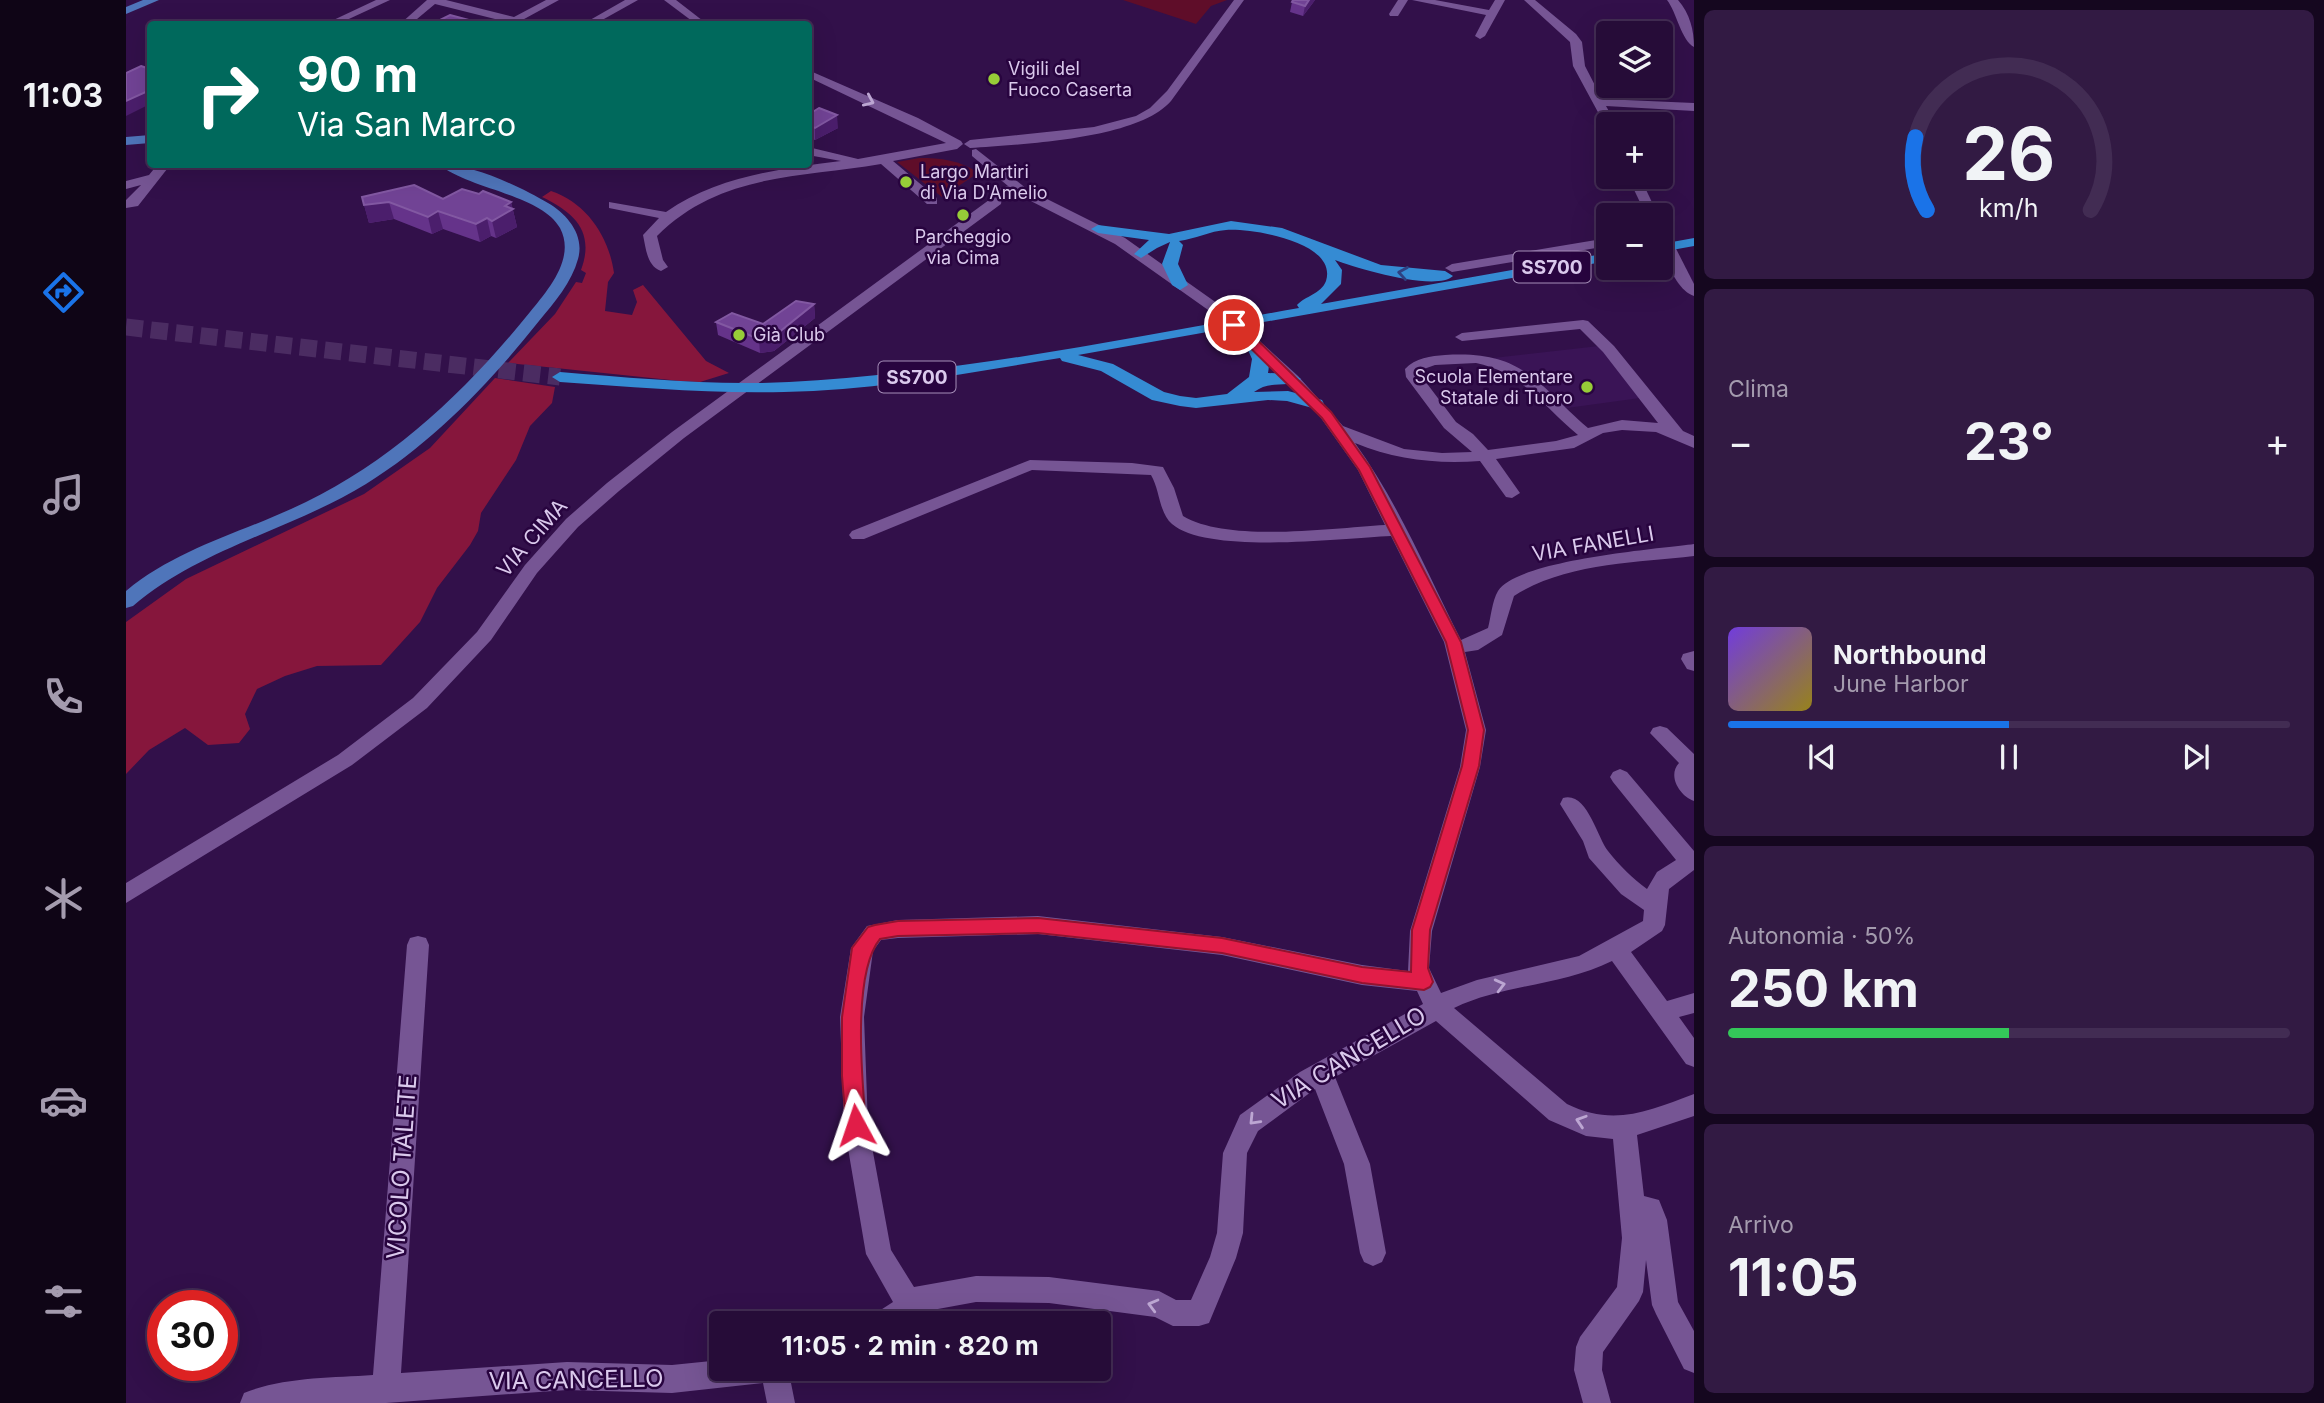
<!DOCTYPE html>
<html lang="it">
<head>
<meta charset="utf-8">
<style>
  :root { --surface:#260c38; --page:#321a43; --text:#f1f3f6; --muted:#a49bae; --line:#422c53; --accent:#1a73e8 }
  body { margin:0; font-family:Inter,sans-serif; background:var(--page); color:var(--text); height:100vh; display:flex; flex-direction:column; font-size:26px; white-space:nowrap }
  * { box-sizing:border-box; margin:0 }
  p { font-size:23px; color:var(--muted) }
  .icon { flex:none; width:38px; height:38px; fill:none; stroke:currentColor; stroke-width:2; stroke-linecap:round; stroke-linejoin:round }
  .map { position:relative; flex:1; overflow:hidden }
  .details { display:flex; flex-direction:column; gap:10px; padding:10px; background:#15071f; width:630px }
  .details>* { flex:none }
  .guide { position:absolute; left:21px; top:21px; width:665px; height:147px; border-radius:7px; box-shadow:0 7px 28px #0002,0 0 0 2px var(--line); background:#00695c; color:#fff; overflow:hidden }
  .buttons { position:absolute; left:1470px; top:21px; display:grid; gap:14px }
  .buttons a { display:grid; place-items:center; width:77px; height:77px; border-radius:7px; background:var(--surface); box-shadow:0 7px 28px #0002,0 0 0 2px var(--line); font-size:35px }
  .speed { position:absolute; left:21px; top:1290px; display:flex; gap:14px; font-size:35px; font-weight:700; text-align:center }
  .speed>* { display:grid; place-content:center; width:91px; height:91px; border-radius:50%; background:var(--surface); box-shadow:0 7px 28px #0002,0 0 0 2px var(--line); line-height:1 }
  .speed .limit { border:10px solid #d22; background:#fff; color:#111 }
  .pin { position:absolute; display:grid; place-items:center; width:60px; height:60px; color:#fff; margin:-30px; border:4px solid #fff; border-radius:50%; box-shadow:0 2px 7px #0007 }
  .me { position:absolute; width:77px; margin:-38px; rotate:355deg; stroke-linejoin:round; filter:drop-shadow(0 0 5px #0008) }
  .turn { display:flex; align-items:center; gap:24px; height:147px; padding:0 35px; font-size:32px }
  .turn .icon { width:91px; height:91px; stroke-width:2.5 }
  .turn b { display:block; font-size:49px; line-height:60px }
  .big { font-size:52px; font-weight:700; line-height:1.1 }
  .details .card { flex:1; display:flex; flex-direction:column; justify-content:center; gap:10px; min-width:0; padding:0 24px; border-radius:10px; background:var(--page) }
  .details .dial { align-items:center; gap:0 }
  .dial svg { height:182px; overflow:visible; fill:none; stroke:var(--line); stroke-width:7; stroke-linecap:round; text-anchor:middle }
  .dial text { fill:var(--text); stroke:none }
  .song { display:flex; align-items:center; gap:21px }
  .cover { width:84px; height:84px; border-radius:10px; background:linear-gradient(135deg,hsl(260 70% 55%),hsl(50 70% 35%)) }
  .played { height:7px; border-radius:4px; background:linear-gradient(90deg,var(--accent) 50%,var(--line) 50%) }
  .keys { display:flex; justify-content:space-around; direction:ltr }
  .heat { display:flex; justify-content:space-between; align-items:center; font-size:38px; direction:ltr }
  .charge { height:10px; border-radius:5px; background:linear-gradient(90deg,#34c759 50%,var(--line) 0) }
  .trip { position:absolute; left:583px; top:1311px; width:402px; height:70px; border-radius:7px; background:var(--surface); box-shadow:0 7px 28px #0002,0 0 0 2px var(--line); font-weight:700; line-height:70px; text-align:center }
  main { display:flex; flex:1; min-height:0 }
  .tab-bar { display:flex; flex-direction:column; width:126px; justify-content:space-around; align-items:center; background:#0f0516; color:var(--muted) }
  .tab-bar .icon { width:49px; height:49px }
  .tab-bar .current { color:var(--accent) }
  .tab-bar b { font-size:32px; color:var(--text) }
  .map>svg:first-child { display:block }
  .built { fill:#3a1456 }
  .green { fill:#5f0d29 }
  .forest { fill:#86163c }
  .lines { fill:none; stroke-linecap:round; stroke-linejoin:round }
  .highway-tunnel { stroke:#4b2c62; stroke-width:17; stroke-dasharray:17 8; stroke-linecap:butt }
  .minor { fill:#765594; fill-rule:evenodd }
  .major { fill:#4f75ba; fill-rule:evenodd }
  .highway { fill:#358bd3; fill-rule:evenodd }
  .wall { fill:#65338a }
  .shaded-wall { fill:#4b1e6c }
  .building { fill:#714395; stroke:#8258a2; stroke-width:2 }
  .oneway { stroke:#bca6d2 }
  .oneway2 { stroke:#2e4182 }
  .route { fill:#e11d48; stroke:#92132f; stroke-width:2 }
  .poi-dot { fill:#97cc38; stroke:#28043f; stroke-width:2.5 }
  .labels { text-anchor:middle; stroke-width:5; stroke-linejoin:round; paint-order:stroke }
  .far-poi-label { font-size:18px; fill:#dac9ec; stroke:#28043f; text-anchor:start }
  .shield { fill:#28043f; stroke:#a58eb8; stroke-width:2 }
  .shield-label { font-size:19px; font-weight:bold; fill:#dac9ec }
  .street-label { font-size:21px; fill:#dac9ec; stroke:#28043f }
  .near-street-label { font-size:24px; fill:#dac9ec; stroke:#28043f }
</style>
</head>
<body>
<main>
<nav class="tab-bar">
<b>11:03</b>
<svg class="icon current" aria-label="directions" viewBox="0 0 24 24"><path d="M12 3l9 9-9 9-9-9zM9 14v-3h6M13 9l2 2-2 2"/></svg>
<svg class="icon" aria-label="music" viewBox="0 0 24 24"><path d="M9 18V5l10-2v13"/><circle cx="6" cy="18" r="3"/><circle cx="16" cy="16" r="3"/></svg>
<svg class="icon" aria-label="phone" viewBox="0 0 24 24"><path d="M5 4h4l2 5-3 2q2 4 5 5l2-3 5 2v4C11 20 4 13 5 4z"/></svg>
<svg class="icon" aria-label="climate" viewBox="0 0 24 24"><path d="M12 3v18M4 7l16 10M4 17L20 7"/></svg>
<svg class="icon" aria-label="car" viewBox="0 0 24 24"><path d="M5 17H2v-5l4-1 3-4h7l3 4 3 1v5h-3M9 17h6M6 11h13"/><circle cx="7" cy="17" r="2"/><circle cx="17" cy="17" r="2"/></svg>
<svg class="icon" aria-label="filters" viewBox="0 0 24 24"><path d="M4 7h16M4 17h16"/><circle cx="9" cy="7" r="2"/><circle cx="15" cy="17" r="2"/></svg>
</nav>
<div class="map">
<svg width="1568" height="1403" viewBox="0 0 1568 1403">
  <rect width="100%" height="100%" fill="#32104a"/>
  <polygon class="built" points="1473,346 1514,398 1441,408 1436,406 1407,376 1367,358"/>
  <g class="green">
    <polygon points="997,0 1101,0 1085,6 1070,24"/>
    <path d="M793,158C815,158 834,160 852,173L816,197L771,162Z"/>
  </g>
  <g class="forest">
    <path d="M425,191C461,203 483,237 488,273L482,282L479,311L506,315L511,302L507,290L517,285L580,361L603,373L574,382L554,381L382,363L429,314L450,282L456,283L460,273L455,270C469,232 449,213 416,197Z"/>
    <polygon points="369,378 429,387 426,403 404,426 390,460 355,513 352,531 344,545 311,588 294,622 255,665 191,666 159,676 131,689 119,714 124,729 113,743 82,745 59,728 23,750 0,774 0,622 60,579 238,494 304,448"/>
  </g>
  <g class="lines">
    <polyline class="highway-tunnel" points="0,327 434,377"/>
    <g class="minor">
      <polygon points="250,0 264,0 212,24 199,24"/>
      <polygon points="301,0 320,0 388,17 420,0 433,0 389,24 309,4 285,24 274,24"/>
      <polygon points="499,0 512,0 469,24 457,24"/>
      <polygon points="538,0 550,0 581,24 570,24"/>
      <path d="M1108,0H1118L1045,101C1011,140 895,144 844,148L838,144L844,140L968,127L1010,116L1024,108L1041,91Z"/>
      <polygon points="1272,0 1282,0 1272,16 1264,16 1263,14"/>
      <polygon points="1286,0 1309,0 1363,10 1369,0 1379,0 1359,36 1354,39 1349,36 1360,15"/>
      <polygon points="1398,0 1409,0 1450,34 1456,42 1459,66 1476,99 1568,103 1568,111 1480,106 1490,124 1480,127 1447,66 1444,42"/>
      <path d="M1541,0H1552C1564,14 1568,30 1568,47C1555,40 1551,13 1541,0Z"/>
      <path d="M682,70L792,118L835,141L837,144L831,149L767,161L811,198V204H801L755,164C673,178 594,173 531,236L537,260L542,267L535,271C521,266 520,249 517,235L533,218L483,208V202L540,212C592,176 653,169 715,161L682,155V147L732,159L820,143L682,77Z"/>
      <path d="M850,149L901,189L999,238L1095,306L1172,376L1217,426L1278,449L1316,453L1346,452L1318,428L1280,377L1279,369C1289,358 1305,356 1319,355C1397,350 1410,383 1462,428L1496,420L1532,423L1477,352L1454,329L1336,341L1329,337L1336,333L1457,320L1462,321L1488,346L1557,431L1568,436V448L1530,432L1496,430L1477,433L1448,448L1370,459L1394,493L1386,498L1380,497L1354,461C1310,464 1270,460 1229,443C1273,504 1301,573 1335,640L1362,628C1365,617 1366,601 1372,591C1391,560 1531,549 1568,544V556C1509,563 1439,563 1388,596L1376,635L1352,650L1339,652L1360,730L1354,767L1306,931L1303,968L1315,993L1351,980L1453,956L1517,921L1518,910L1495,894L1463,858L1457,841L1434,804L1437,798C1461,791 1471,837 1482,851C1493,865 1507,879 1521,889L1531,872L1550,860L1487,782L1484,777L1487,772L1494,769L1501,772L1568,851V870L1543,889L1539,925L1536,931L1505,952L1541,1001L1568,993V1013L1553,1017L1568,1038V1067L1560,1064L1486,961C1436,986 1378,984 1328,1008L1441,1104C1487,1127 1523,1111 1568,1094V1116L1511,1135L1518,1196L1533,1200L1541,1220L1552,1302L1568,1331V1373L1558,1369L1530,1314L1526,1305L1520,1260L1517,1292L1513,1301L1477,1352L1476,1370L1485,1403H1457L1448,1370L1450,1347L1454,1337L1491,1287L1496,1238L1487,1139L1460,1136L1423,1120L1310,1021L1209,1077L1244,1164L1260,1253L1256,1262L1247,1266L1238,1262L1234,1253L1218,1164L1189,1089L1132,1131L1121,1153L1117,1233L1110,1258L1083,1323L1073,1326H1047L1029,1317L923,1303L850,1302L790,1313L785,1323H747L750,1313L767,1302L740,1254L718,1125L714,1017L725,948L741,926L772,920L912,916L1096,937L1236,965L1282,971L1284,931L1334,767L1340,730L1318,642L1265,536C1217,538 1082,555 1046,524C1033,513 1034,490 1025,475L906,470L738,539H726L723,535L726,531L904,460L1006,463L1037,467L1048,488L1057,516C1102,543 1206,528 1259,525L1232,470L1195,418L1162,382L1085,312L989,244L893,195L884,194L876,197L875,204L558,438L493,491L452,527L411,573L365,640L301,708L226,765L0,903V883L212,755L287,698L351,632L399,565L440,519L481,483L546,432L863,200L864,192L882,186L846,156V150ZM1350,363C1396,372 1418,407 1452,435L1430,441L1362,450L1347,434L1330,422L1296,377L1295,370L1309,365ZM912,934L1096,955L1236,985L1291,991L1297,1004L1174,1072L1114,1115L1097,1153L1091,1233L1084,1257L1065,1300H1050L1033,1291L923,1277L850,1276L788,1287L765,1250L742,1125L738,1017L747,951L755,940L772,938Z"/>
      <polygon points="32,164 45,164 12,206 0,208 0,200 15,185 0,189 0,181 23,175"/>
      <polygon points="1502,177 1514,177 1532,215 1520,215"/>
      <path d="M1535,229L1542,233L1568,284V296C1548,290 1534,248 1535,229Z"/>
      <polygon points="1482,238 1482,246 1326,272 1319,268 1326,264"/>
      <polygon points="1568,651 1568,671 1561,669 1555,659 1557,654"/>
      <path d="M1534,726L1541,728L1568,754V801C1554,796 1541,776 1553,763L1524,733L1527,728Z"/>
      <path d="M292,936L300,938L303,945L275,1373L441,1362L546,1365L595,1360V1368H662L669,1403H641L637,1383L546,1393L441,1390L260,1403H114L118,1393C157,1377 205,1378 247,1375L281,945L284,938Z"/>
    </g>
    <g class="major">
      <polygon points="17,0 33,0 0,14 0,7"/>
      <polygon points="24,135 24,143 0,145 0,137"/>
      <path d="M313,164C346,164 393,186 422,203C441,214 459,235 452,259C446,282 428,303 413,321C364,383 307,442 240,484C165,530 75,548 7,606L0,608V591C53,547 119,532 180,502C269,459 342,389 404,312C422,290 450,258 434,228C415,194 341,189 313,164Z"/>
    </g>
    <g class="highway">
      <path d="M1105,221L1156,228L1255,265L1319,271L1327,276C1310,292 1230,268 1209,260L1216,270L1215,284L1195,304L1482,253V261L952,355L987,364L1038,392L1054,396L1070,398L1101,394L1123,377L1126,359L1118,341L1126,336L1132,338C1139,349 1145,359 1142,373L1167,374L1175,379C1164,389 1145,379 1128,392L1162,391L1196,400L1198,404L1190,409L1161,401L1142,400L1070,408L1054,406L1026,400L975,371L936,361L934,358C842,373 751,390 658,392C583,394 509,387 434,382L426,377L434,372C510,378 586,386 663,382C834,373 1004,338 1173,308L1171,305C1179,296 1195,294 1200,281C1212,242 1126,228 1100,230C1084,231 1069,239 1053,241L1057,245L1052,264L1062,285L1054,290L1046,285L1036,264L1044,242L1031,248L1015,258L1008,254L1023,240L972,233L965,229L972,225L1043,234Z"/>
      <polygon points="1568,238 1568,246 1535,252 1535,244"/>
    </g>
  </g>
  <g class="wall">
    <polygon points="1189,0 1177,16 1164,12 1166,2"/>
    <polygon points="682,112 712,128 689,140 682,138"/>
    <polygon points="353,194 385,202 391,227 370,238 365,236 354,242 317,229 306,234 268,219 243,223 236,197 317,199"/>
    <polygon points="688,304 689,318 648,351 634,353 592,335 590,322 637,324"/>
  </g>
  <g class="shaded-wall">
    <polygon points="1183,0 1189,0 1177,16 1179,6"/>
    <polygon points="24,90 24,104 0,116 0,101"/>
    <polygon points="711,115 712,128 689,140 689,128"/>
    <polygon points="263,202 268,219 243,223 238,205"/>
    <polygon points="385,202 391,227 370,238 366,221 379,206"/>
    <polygon points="312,211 317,229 306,234 302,217"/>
    <polygon points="361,218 365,236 354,242 350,224"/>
    <polygon points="688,304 689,318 648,351 634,353 633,339"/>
  </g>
  <g class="building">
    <polygon points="1167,0 1183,0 1179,6 1166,2"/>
    <polygon points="324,15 347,21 345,24 306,24"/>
    <polygon points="15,66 24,69 24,90 0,101 0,73"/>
    <polygon points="693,108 711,115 689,128 682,125 682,112 685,113"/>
    <polygon points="288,185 317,199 336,189 353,194 357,191 385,202 379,206 387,209 366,221 361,218 350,224 312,211 302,217 263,202 238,205 236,197"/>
    <polygon points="670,301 688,304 647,337 633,339 590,322 606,313 637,324"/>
  </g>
  <defs><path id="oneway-chevron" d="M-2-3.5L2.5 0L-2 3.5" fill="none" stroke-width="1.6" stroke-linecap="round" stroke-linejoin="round" transform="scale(1.75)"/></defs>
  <g class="oneway">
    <use href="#oneway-chevron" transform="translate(743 101) rotate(24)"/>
    <use href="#oneway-chevron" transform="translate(1374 985) rotate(-14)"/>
    <use href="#oneway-chevron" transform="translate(1128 1120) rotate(134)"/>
    <use href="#oneway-chevron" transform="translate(1455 1121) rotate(-162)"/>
    <use href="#oneway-chevron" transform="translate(1027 1305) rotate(-165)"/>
  </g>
  <use class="oneway2" href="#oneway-chevron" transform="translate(1277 273) rotate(-171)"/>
  <path class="route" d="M1108,321L1113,322L1205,412L1244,467L1335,642L1358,730L1353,766L1304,930L1302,968L1307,982L1304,987L1298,990L1236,983L1096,953L912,933L772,936L754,939C726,973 736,1080 740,1125L737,1131L730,1134L723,1131L720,1125L716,1076V1017L726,948L742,927L749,925L772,921L912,918L1096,938L1236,967L1285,972L1286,930L1336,766L1342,730L1320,642L1233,470L1196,418L1104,328V322Z"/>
  <g class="poi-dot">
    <circle cx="868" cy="79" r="7"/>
    <circle cx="780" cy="182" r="7"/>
    <circle cx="837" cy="215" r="7"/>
    <circle cx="613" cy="335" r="7"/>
    <circle cx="1461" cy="387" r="7"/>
  </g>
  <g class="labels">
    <g class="far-poi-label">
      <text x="882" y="75">Vigili del<tspan x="882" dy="21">Fuoco Caserta</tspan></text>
      <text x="794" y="178">Largo Martiri<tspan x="794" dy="21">di Via D'Amelio</tspan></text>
      <text x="837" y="243" text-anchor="middle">Parcheggio<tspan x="837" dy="21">via Cima</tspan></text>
      <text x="627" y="341">Già Club</text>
      <text x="1447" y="383" text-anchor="end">Scuola Elementare<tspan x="1447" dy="21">Statale di Tuoro</tspan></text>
    </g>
    <g class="shield">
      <rect x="1387.5" y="251.5" width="77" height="31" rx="5"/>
      <rect x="752.5" y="361.5" width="77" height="31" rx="5"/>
    </g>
    <g class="shield-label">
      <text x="1426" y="274">SS700</text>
      <text x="791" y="384">SS700</text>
    </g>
    <g class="street-label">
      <text transform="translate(406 538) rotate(-49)" y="7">VIA CIMA</text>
      <text transform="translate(1467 544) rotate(-10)" y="7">VIA FANELLI</text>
    </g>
    <g class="near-street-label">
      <text transform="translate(1223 1058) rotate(-31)" y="8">VIA CANCELLO</text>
      <text transform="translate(276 1167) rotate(-86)" y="8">VICOLO TALETE</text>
      <text transform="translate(450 1380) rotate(-1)" y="8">VIA CANCELLO</text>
    </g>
  </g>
</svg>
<div class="buttons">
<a><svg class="icon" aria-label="layers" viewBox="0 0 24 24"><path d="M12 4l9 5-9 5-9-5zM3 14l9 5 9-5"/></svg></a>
<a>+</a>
<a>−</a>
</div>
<div class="speed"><div class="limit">30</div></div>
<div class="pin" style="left:1108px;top:325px;background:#d93025"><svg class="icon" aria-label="arrive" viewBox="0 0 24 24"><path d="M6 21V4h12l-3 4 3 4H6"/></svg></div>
<svg class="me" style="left:730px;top:1125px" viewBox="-20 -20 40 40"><path d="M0-17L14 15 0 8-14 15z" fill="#e11d48" stroke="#fff" stroke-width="4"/></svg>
<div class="trip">11:05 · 2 min · 820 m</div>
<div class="guide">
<div class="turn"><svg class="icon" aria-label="right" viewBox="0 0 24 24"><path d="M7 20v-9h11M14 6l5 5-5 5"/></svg><div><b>90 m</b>Via San Marco</div></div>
</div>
</div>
<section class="details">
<div class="card dial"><svg viewBox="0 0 100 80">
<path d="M14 69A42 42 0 1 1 86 69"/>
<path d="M14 69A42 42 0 0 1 9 37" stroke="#1a73e8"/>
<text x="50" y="56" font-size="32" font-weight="700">26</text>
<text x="50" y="72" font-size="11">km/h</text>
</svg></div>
<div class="card"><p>Clima</p>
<div class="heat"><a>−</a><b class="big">23°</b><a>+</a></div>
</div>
<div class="card">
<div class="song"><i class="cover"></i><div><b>Northbound</b><p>June Harbor</p></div></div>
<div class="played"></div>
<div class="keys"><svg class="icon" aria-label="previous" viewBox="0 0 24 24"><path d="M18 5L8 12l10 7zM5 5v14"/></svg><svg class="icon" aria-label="pause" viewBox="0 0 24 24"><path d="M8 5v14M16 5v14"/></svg><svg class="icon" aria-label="next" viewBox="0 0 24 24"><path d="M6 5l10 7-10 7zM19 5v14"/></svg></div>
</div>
<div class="card"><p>Autonomia · 50%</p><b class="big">250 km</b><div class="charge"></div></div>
<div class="card"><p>Arrivo</p><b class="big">11:05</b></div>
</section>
</main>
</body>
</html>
